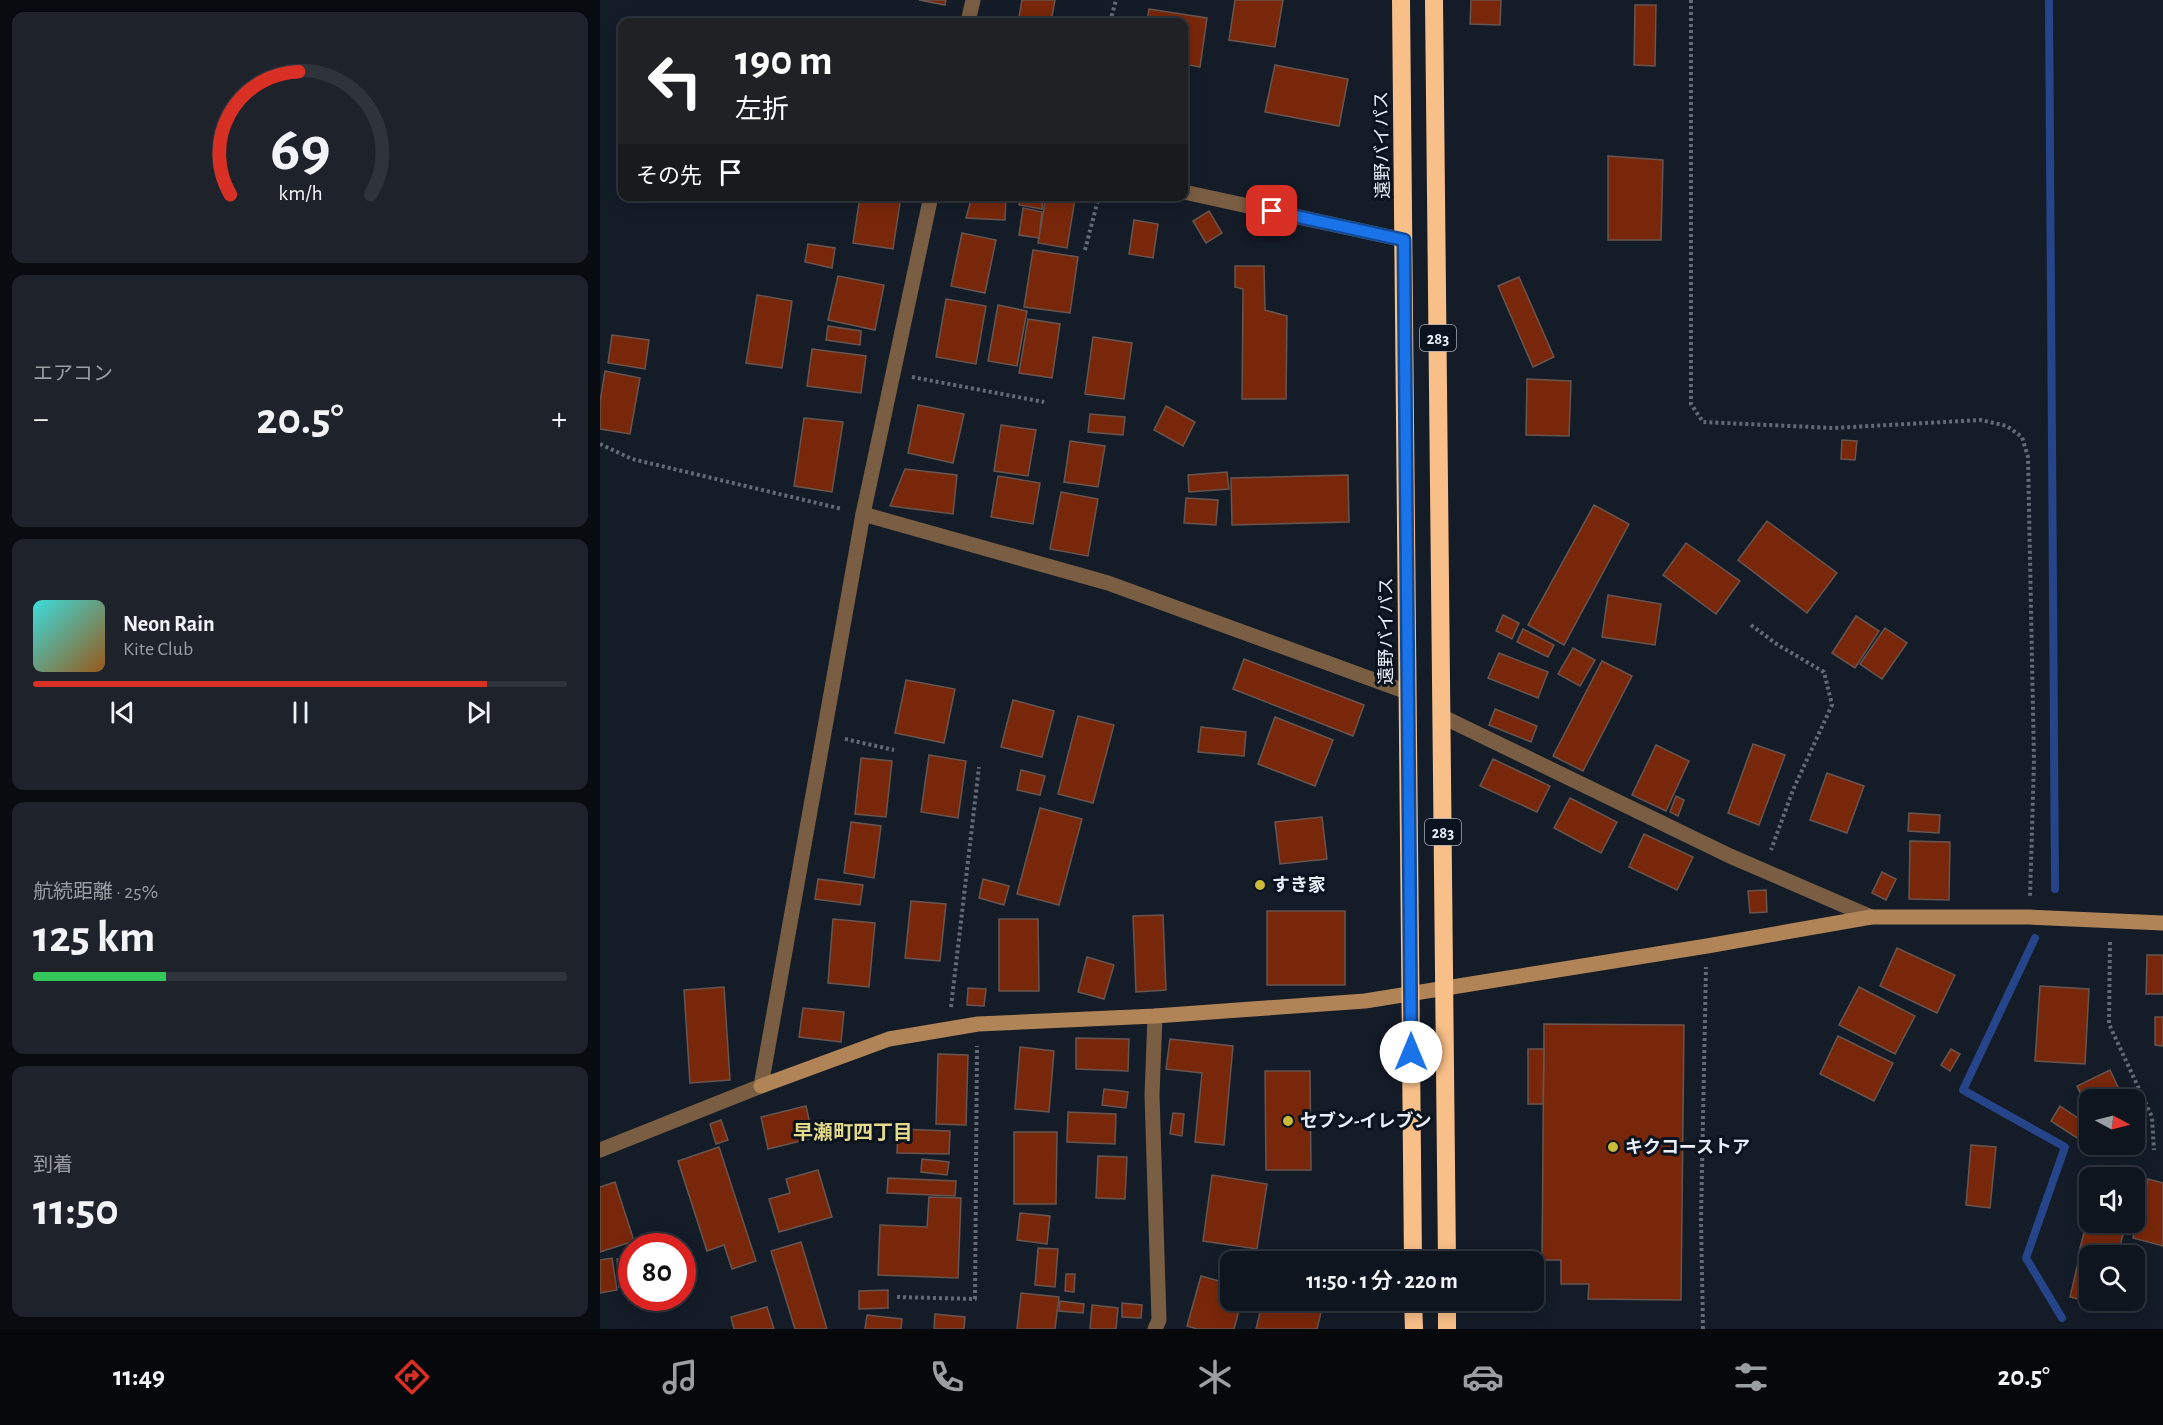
<!DOCTYPE html>
<html lang="ja">
<head>
<meta charset="utf-8">
<style>
  :root { --surface:#0f151e; --page:#1d222b; --text:#f1f3f6; --muted:#9b9fa4; --line:#2f343c; --accent:#d93025 }
  body { margin:0; font-family:"Alegreya Sans","Noto Sans JP",sans-serif; background:var(--page); color:var(--text); height:100vh; display:flex; flex-direction:column; font-size:22px; white-space:nowrap }
  * { box-sizing:border-box; margin:0 }
  p { font-size:20px; color:var(--muted) }
  .icon { flex:none; width:33px; height:33px; fill:none; stroke:currentColor; stroke-width:2; stroke-linecap:round; stroke-linejoin:round }
  .map { position:relative; flex:1; overflow:hidden }
  .drawer { display:flex; flex-direction:column; gap:12px; padding:12px; background:#080c10; width:600px }
  .drawer>* { flex:none }
  .hud { position:absolute; left:18px; top:18px; width:570px; height:183px; border-radius:12px; box-shadow:0 3px 15px #0003,0 0 0 2px var(--line); background:#202124; color:#fff; overflow:hidden }
  .needle { width:39px; rotate:97deg }
  .controls { position:absolute; left:1479px; top:1089px; display:grid; gap:12px }
  .controls a { display:grid; place-items:center; width:66px; height:66px; border-radius:12px; background:var(--surface); box-shadow:0 3px 15px #0003,0 0 0 2px var(--line); font-size:30px }
  .speed { position:absolute; left:18px; top:1233px; display:flex; gap:12px; font-size:30px; font-weight:700; text-align:center }
  .speed>* { display:grid; place-content:center; width:78px; height:78px; border-radius:50%; background:var(--surface); box-shadow:0 3px 15px #0003,0 0 0 2px var(--line); line-height:1 }
  .speed .limit { border:9px solid #d22; background:#fff; color:#111 }
  .pin { position:absolute; display:grid; place-items:center; width:51px; height:51px; color:#fff; margin:-26px; border-radius:12px; box-shadow:0 3px 9px #0006 }
  .me { position:absolute; width:66px; margin:-33px; rotate:0deg; stroke-linejoin:round; filter:drop-shadow(0 0 4px #0008) }
  .turn { display:flex; align-items:center; gap:21px; height:126px; padding:0 18px; font-size:27px }
  .turn .icon { width:78px; height:78px; stroke-width:2.5 }
  .turn b { display:block; font-size:42px; line-height:51px }
  .then { display:flex; align-items:center; height:57px; padding:0 18px; background:#0003; gap:12px; font-size:22px }
  .big { font-size:45px; font-weight:600; line-height:1.1 }
  .drawer .tile { flex:1; display:flex; flex-direction:column; justify-content:center; gap:9px; min-width:0; padding:0 21px; border-radius:12px; background:var(--page) }
  .drawer .dial { align-items:center; gap:0 }
  .dial svg { height:156px; overflow:visible; fill:none; stroke:var(--line); stroke-width:7; stroke-linecap:round; text-anchor:middle }
  .dial text { fill:var(--text); stroke:none }
  .song { display:flex; align-items:center; gap:18px }
  .cover { width:72px; height:72px; border-radius:9px; background:linear-gradient(135deg,hsl(180 70% 55%),hsl(30 70% 35%)) }
  .played { height:6px; border-radius:3px; background:linear-gradient(90deg,var(--accent) 85%,var(--line) 85%) }
  .keys { display:flex; justify-content:space-around; direction:ltr }
  .heat { display:flex; justify-content:space-between; align-items:center; font-size:33px; direction:ltr }
  .charge { height:9px; border-radius:4px; background:linear-gradient(90deg,#34c759 25%,var(--line) 0) }
  .trip { position:absolute; left:620px; top:1251px; width:324px; height:60px; border-radius:12px; background:var(--surface); box-shadow:0 3px 15px #0003,0 0 0 2px var(--line); font-weight:600; line-height:60px; text-align:center }
  .tabs { display:flex; height:96px; justify-content:space-around; align-items:center; background:#06080c; color:var(--muted) }
  .tabs .icon { width:42px; height:42px }
  .tabs .on { color:var(--accent) }
  .tabs b { font-size:27px; color:var(--text) }
  main { display:flex; flex:1; min-height:0 }
  .map>svg:first-child { display:block }
  .lines { fill:none; stroke-linecap:round; stroke-linejoin:round }
  .stream { stroke:#264489; stroke-width:8 }
  .building { fill:#79270a; stroke:#675550; stroke-width:1.5 }
  .path { stroke:#626a74; stroke-width:4; stroke-dasharray:3 3; stroke-linecap:butt }
  .lane { stroke:#7a5e43; stroke-width:15 }
  .street { stroke:#7a5e43; stroke-width:15 }
  .secondary { stroke:#b18458; stroke-width:15 }
  .highway { stroke:#f8bf88; stroke-width:18 }
  .route-casing { stroke:#114b97; stroke-width:15 }
  .route { stroke:#1a73e8; stroke-width:10 }
  .poi-dot { fill:#cbb939; stroke:#0b131e; stroke-width:2 }
  .labels { text-anchor:middle; stroke-width:6; stroke-linejoin:round; paint-order:stroke }
  .shield { fill:#0b131e; stroke:#a6acb5; stroke-width:1.5 }
  .shield-label { font-size:16px; font-weight:bold; fill:#e8eef6 }
  .street-label { font-size:18px; fill:#e8eef6; stroke:#0b131e }
  .poi-label { font-size:18px; font-weight:bold; fill:#e8eef6; stroke:#0b131e; text-anchor:start }
  .neighbourhood-label { font-size:20px; font-weight:bold; fill:#e5da8b; stroke:#0b131e }
</style>
</head>
<body>
<main>
<section class="drawer">
<div class="tile dial"><svg viewBox="0 0 100 80">
<path d="M14 69A42 42 0 1 1 86 69"/>
<path d="M14 69A42 42 0 0 1 49 6" stroke="#d93025"/>
<text x="50" y="56" font-size="32" font-weight="700">69</text>
<text x="50" y="72" font-size="11">km/h</text>
</svg></div>
<div class="tile"><p>エアコン</p>
<div class="heat"><a>−</a><b class="big">20.5°</b><a>+</a></div>
</div>
<div class="tile">
<div class="song"><i class="cover"></i><div><b>Neon Rain</b><p>Kite Club</p></div></div>
<div class="played"></div>
<div class="keys"><svg class="icon" aria-label="previous" viewBox="0 0 24 24"><path d="M18 5L8 12l10 7zM5 5v14"/></svg><svg class="icon" aria-label="pause" viewBox="0 0 24 24"><path d="M8 5v14M16 5v14"/></svg><svg class="icon" aria-label="next" viewBox="0 0 24 24"><path d="M6 5l10 7-10 7zM19 5v14"/></svg></div>
</div>
<div class="tile"><p>航続距離 · 25%</p><b class="big">125 km</b><div class="charge"></div></div>
<div class="tile"><p>到着</p><b class="big">11:50</b></div>
</section>
<div class="map">
<svg width="1563" height="1329" viewBox="0 0 1563 1329">
  <rect width="100%" height="100%" fill="#141c28"/>
  <g class="lines">
    <g class="stream">
      <polyline points="1449,0 1455,889"/>
      <polyline points="1435,938 1363,1090 1465,1147 1426,1258 1462,1318"/>
    </g>
  </g>
  <g class="building">
    <polygon points="319,0 346,0 345,5"/>
    <polygon points="422,0 455,0 451,22 418,22"/>
    <polygon points="635,0 683,0 675,47 629,40"/>
    <polygon points="871,0 901,0 900,25 870,24"/>
    <polygon points="1035,5 1056,5 1055,66 1034,65"/>
    <polygon points="549,9 607,18 600,67 584,64 584,22 547,22"/>
    <polygon points="675,65 748,79 739,126 665,112"/>
    <polygon points="1008,156 1063,160 1061,240 1008,240"/>
    <polygon points="260,196 301,196 293,249 253,243"/>
    <polygon points="372,196 406,196 405,220 366,218"/>
    <polygon points="420,196 443,196 442,209 419,205"/>
    <polygon points="446,196 475,199 467,248 438,243"/>
    <polygon points="423,208 442,212 439,238 419,235"/>
    <polygon points="609,211 622,233 606,243 593,221"/>
    <polygon points="534,220 558,224 553,258 529,254"/>
    <polygon points="362,233 396,240 385,293 351,286"/>
    <polygon points="208,244 235,248 232,268 205,262"/>
    <polygon points="433,250 478,257 470,313 424,307"/>
    <polygon points="635,266 664,266 665,310 687,316 686,399 642,399 643,289 635,287"/>
    <polygon points="238,276 284,285 275,330 228,320"/>
    <polygon points="919,277 954,357 933,367 898,286"/>
    <polygon points="157,295 192,301 182,368 146,363"/>
    <polygon points="346,299 386,306 376,364 336,357"/>
    <polygon points="398,305 427,311 417,366 388,361"/>
    <polygon points="428,319 460,324 452,378 419,373"/>
    <polygon points="228,326 261,331 260,345 226,340"/>
    <polygon points="12,335 49,340 45,369 8,363"/>
    <polygon points="493,337 532,343 524,399 485,394"/>
    <polygon points="212,349 266,356 261,393 207,386"/>
    <polygon points="5,371 40,378 30,434 0,429 0,402"/>
    <polygon points="927,379 971,381 969,436 926,435"/>
    <polygon points="318,405 364,414 353,463 308,453"/>
    <polygon points="566,406 595,422 583,446 554,430"/>
    <polygon points="490,414 525,417 523,435 488,432"/>
    <polygon points="204,418 243,422 232,492 194,486"/>
    <polygon points="401,425 436,430 428,476 394,471"/>
    <polygon points="1242,440 1257,441 1255,460 1241,459"/>
    <polygon points="470,441 505,446 498,487 464,482"/>
    <polygon points="305,469 357,475 353,514 290,506"/>
    <polygon points="627,472 629,489 589,492 588,475"/>
    <polygon points="748,475 749,522 632,525 631,478"/>
    <polygon points="398,476 440,483 433,524 391,517"/>
    <polygon points="461,492 498,499 488,556 450,549"/>
    <polygon points="586,498 618,500 616,525 584,523"/>
    <polygon points="994,505 1029,524 964,645 928,625"/>
    <polygon points="1167,521 1237,573 1207,613 1138,560"/>
    <polygon points="1086,543 1140,581 1116,614 1063,575"/>
    <polygon points="1008,595 1061,604 1055,645 1002,637"/>
    <polygon points="903,615 919,623 912,639 896,631"/>
    <polygon points="1256,616 1279,631 1255,668 1232,653"/>
    <polygon points="1285,628 1307,643 1282,679 1260,664"/>
    <polygon points="923,629 954,645 948,657 917,642"/>
    <polygon points="973,648 995,660 980,686 958,674"/>
    <polygon points="899,653 948,672 938,698 888,678"/>
    <polygon points="644,659 764,705 753,736 633,689"/>
    <polygon points="1002,661 1032,676 983,771 953,756"/>
    <polygon points="306,680 355,689 344,743 295,733"/>
    <polygon points="413,700 454,711 442,757 401,747"/>
    <polygon points="895,709 937,726 931,742 889,725"/>
    <polygon points="478,716 514,725 493,803 458,794"/>
    <polygon points="675,717 733,740 715,786 658,764"/>
    <polygon points="601,727 646,732 644,756 598,752"/>
    <polygon points="1153,744 1185,755 1159,825 1128,813"/>
    <polygon points="1056,745 1089,761 1066,811 1032,795"/>
    <polygon points="329,755 366,761 358,818 321,812"/>
    <polygon points="261,758 292,761 286,817 255,814"/>
    <polygon points="893,759 950,786 937,812 880,786"/>
    <polygon points="421,770 445,776 440,795 417,790"/>
    <polygon points="1227,773 1264,786 1247,833 1210,820"/>
    <polygon points="1076,796 1084,800 1078,816 1070,812"/>
    <polygon points="970,798 1017,822 1001,853 954,828"/>
    <polygon points="440,808 482,819 459,905 417,894"/>
    <polygon points="1309,813 1340,815 1339,833 1308,831"/>
    <polygon points="722,817 727,859 680,864 675,822"/>
    <polygon points="251,822 281,826 274,878 244,873"/>
    <polygon points="1044,834 1093,857 1077,890 1029,867"/>
    <polygon points="1310,841 1350,842 1349,900 1309,899"/>
    <polygon points="1282,872 1296,879 1286,900 1272,893"/>
    <polygon points="218,879 263,885 260,905 215,899"/>
    <polygon points="383,879 409,886 404,905 379,898"/>
    <polygon points="1166,890 1167,912 1150,913 1148,891"/>
    <polygon points="311,901 346,904 340,961 305,958"/>
    <rect x="667" y="911" width="78" height="74"/>
    <polygon points="563,915 566,990 536,992 533,916"/>
    <polygon points="233,919 275,923 269,987 228,983"/>
    <polygon points="399,919 438,919 439,991 399,991"/>
    <polygon points="1297,948 1355,975 1337,1013 1280,986"/>
    <polygon points="1547,955 1563,955 1563,994 1546,994"/>
    <polygon points="487,957 514,965 504,999 478,992"/>
    <polygon points="1440,986 1489,989 1485,1064 1435,1061"/>
    <polygon points="124,987 130,1080 90,1083 84,990"/>
    <polygon points="1259,987 1315,1016 1295,1054 1239,1025"/>
    <polygon points="368,988 386,989 384,1006 367,1005"/>
    <polygon points="203,1008 244,1012 241,1042 199,1037"/>
    <polygon points="1555,1017 1563,1017 1563,1046 1555,1045"/>
    <polygon points="944,1024 1084,1025 1081,1300 988,1299 989,1284 961,1284 961,1260 942,1260"/>
    <polygon points="1238,1036 1293,1063 1274,1101 1220,1074"/>
    <polygon points="476,1038 529,1039 528,1071 476,1069"/>
    <polygon points="570,1039 633,1046 624,1145 595,1142 602,1073 566,1069"/>
    <polygon points="420,1047 454,1051 449,1112 415,1109"/>
    <polygon points="928,1049 944,1049 943,1104 928,1104"/>
    <polygon points="1351,1049 1360,1054 1350,1071 1341,1065"/>
    <polygon points="338,1054 368,1055 366,1125 336,1124"/>
    <polygon points="1510,1070 1524,1100 1490,1100 1490,1113 1477,1086"/>
    <polygon points="665,1071 710,1071 711,1170 666,1170"/>
    <polygon points="504,1089 528,1092 526,1108 502,1105"/>
    <polygon points="206,1106 213,1138 168,1149 161,1117"/>
    <polygon points="1460,1106 1487,1124 1477,1138 1451,1121"/>
    <polygon points="468,1112 516,1114 515,1144 467,1142"/>
    <polygon points="573,1113 584,1114 582,1136 570,1134"/>
    <polygon points="121,1120 128,1140 116,1144 110,1124"/>
    <polygon points="298,1129 350,1131 349,1154 297,1153"/>
    <polygon points="414,1132 457,1132 456,1204 414,1204"/>
    <polygon points="1371,1145 1396,1147 1390,1208 1366,1205"/>
    <polygon points="119,1147 156,1261 132,1269 124,1245 107,1251 78,1161"/>
    <polygon points="498,1156 527,1157 525,1199 496,1198"/>
    <polygon points="322,1159 349,1162 347,1175 321,1172"/>
    <polygon points="218,1170 232,1217 179,1232 169,1199 190,1193 186,1179"/>
    <polygon points="612,1175 667,1184 657,1249 603,1241"/>
    <polygon points="288,1178 356,1181 355,1196 287,1193"/>
    <polygon points="1548,1179 1563,1183 1563,1246 1533,1238"/>
    <polygon points="15,1182 34,1241 0,1252 0,1187"/>
    <polygon points="329,1197 361,1198 358,1278 278,1275 280,1225 327,1227"/>
    <polygon points="420,1213 450,1216 447,1244 417,1240"/>
    <polygon points="1487,1221 1524,1231 1517,1256 1490,1256 1479,1252"/>
    <polygon points="201,1242 227,1329 195,1329 171,1251"/>
    <polygon points="438,1248 458,1249 455,1287 435,1285"/>
    <polygon points="12,1258 17,1290 0,1293 0,1260"/>
    <polygon points="32,1258 32,1286 19,1287 17,1259"/>
    <polygon points="1478,1263 1490,1266 1490,1300 1511,1300 1509,1307 1470,1297"/>
    <polygon points="466,1274 475,1274 474,1292 465,1291"/>
    <polygon points="601,1276 630,1284 630,1300 642,1300 634,1329 597,1329 587,1326"/>
    <polygon points="288,1290 288,1308 259,1309 259,1291"/>
    <polygon points="421,1293 459,1297 455,1329 417,1329"/>
    <polygon points="663,1300 724,1300 717,1329 656,1329"/>
    <polygon points="460,1301 484,1304 483,1313 459,1311"/>
    <polygon points="522,1303 542,1305 541,1318 522,1317"/>
    <polygon points="492,1305 518,1308 516,1329 490,1329"/>
    <polygon points="167,1307 174,1329 134,1329 131,1317"/>
    <polygon points="335,1314 365,1317 364,1329 334,1329"/>
    <polygon points="267,1315 302,1319 301,1329 265,1329"/>
  </g>
  <g class="lines">
    <g class="path">
      <polyline points="1091,0 1091,404 1103,422 1233,428 1381,420 1407,426 1422,437 1428,457 1434,761 1430,898"/>
      <polyline points="510,22 516,0"/>
      <polyline points="485,250 499,196"/>
      <polyline points="312,377 444,402"/>
      <polyline points="0,444 32,459 242,509"/>
      <polyline points="1151,625 1178,645 1224,672 1232,705 1193,790 1171,850"/>
      <polyline points="245,739 294,750"/>
      <polyline points="1510,942 1509,1024 1552,1117 1554,1150"/>
      <polyline points="351,1007 379,767"/>
      <polyline points="297,1297 375,1299 377,1046"/>
      <polyline points="1103,1329 1101,1220 1106,967"/>
    </g>
    <polyline class="lane" points="263,514 508,583 807,692"/>
    <g class="street">
      <polyline points="368,22 373,0"/>
      <polyline points="584,192 804,240"/>
      <polyline points="841,716 1130,856 1271,917"/>
      <polyline points="555,1016 552,1095 559,1320 555,1329"/>
      <polyline points="0,1150 161,1086 263,514 331,196"/>
    </g>
    <polyline class="secondary" points="161,1086 289,1039 378,1024 555,1016 765,1001 1107,946 1271,917 1429,917 1563,923"/>
    <g class="highway">
      <polyline points="801,0 813,1262"/>
      <polyline points="834,0 847,1262"/>
      <polyline points="813,1300 814,1329"/>
      <polyline points="847,1300 847,1329"/>
    </g>
  </g>
  <g class="lines">
    <g class="route-casing">
      <polyline id="route" points="672,211 804,240 811,1052"/>
    </g>
    <use href="#route" class="route"/>
  </g>
  <g class="poi-dot">
    <circle cx="660" cy="885" r="6"/>
    <circle cx="688" cy="1121" r="6"/>
    <circle cx="1013" cy="1147" r="6"/>
  </g>
  <g class="labels">
    <g class="shield">
      <rect x="820" y="325" width="36" height="26" rx="4.5"/>
      <rect x="825" y="819" width="36" height="26" rx="4.5"/>
    </g>
    <g class="shield-label">
      <text x="838" y="344">283</text>
      <text x="843" y="838">283</text>
    </g>
    <g class="street-label">
      <text transform="translate(782 145) rotate(-91)" y="6">遠野バイパス</text>
      <text transform="translate(786 631) rotate(-90)" y="6">遠野バイパス</text>
    </g>
    <g class="poi-label">
      <text x="672" y="891">すき家</text>
      <text x="700" y="1127">セブン-イレブン</text>
      <text x="1025" y="1153">キクコーストア</text>
    </g>
    <g class="neighbourhood-label">
      <text x="253" y="1139">早瀬町四丁目</text>
    </g>
  </g>
</svg>
<div class="controls">
<a><svg class="needle" viewBox="-14 -14 28 28"><path d="M0-13l5 13h-10z" fill="#e53935"/><path d="M0 13l5-13h-10z" fill="#9b9fa4"/></svg></a>
<a><svg class="icon" aria-label="sound" viewBox="0 0 24 24"><path d="M4 9h4l5-4v14l-5-4H4zM17 9q2 3 0 6"/></svg></a>
<a><svg class="icon" aria-label="search" viewBox="0 0 24 24"><circle cx="10" cy="10" r="6"/><path d="M15 15l6 6"/></svg></a>
</div>
<div class="speed"><div class="limit">80</div></div>
<div class="pin" style="left:672px;top:211px;background:#d93025"><svg class="icon" aria-label="arrive" viewBox="0 0 24 24"><path d="M6 21V4h12l-3 4 3 4H6"/></svg></div>
<svg class="me" style="left:811px;top:1052px" viewBox="-20 -20 40 40"><circle r="19" fill="#fff"/><path d="M0-13L10 11 0 6-10 11z" fill="#1a73e8"/></svg>
<div class="trip">11:50 · 1 分 · 220 m</div>
<div class="hud">
<div class="turn"><svg class="icon" aria-label="left" viewBox="0 0 24 24"><path d="M17 20v-9H6M10 6l-5 5 5 5"/></svg><div><b>190 m</b>左折</div></div>
<div class="then">その先<svg class="icon" aria-label="arrive" viewBox="0 0 24 24"><path d="M6 21V4h12l-3 4 3 4H6"/></svg></div>
</div>
</div>
</main>
<nav class="tabs">
<b>11:49</b>
<svg class="icon on" aria-label="directions" viewBox="0 0 24 24"><path d="M12 3l9 9-9 9-9-9zM9 14v-3h6M13 9l2 2-2 2"/></svg>
<svg class="icon" aria-label="music" viewBox="0 0 24 24"><path d="M9 18V5l10-2v13"/><circle cx="6" cy="18" r="3"/><circle cx="16" cy="16" r="3"/></svg>
<svg class="icon" aria-label="phone" viewBox="0 0 24 24"><path d="M5 4h4l2 5-3 2q2 4 5 5l2-3 5 2v4C11 20 4 13 5 4z"/></svg>
<svg class="icon" aria-label="climate" viewBox="0 0 24 24"><path d="M12 3v18M4 7l16 10M4 17L20 7"/></svg>
<svg class="icon" aria-label="car" viewBox="0 0 24 24"><path d="M5 17H2v-5l4-1 3-4h7l3 4 3 1v5h-3M9 17h6M6 11h13"/><circle cx="7" cy="17" r="2"/><circle cx="17" cy="17" r="2"/></svg>
<svg class="icon" aria-label="filters" viewBox="0 0 24 24"><path d="M4 7h16M4 17h16"/><circle cx="9" cy="7" r="2"/><circle cx="15" cy="17" r="2"/></svg>
<b>20.5°</b>
</nav>
</body>
</html>
